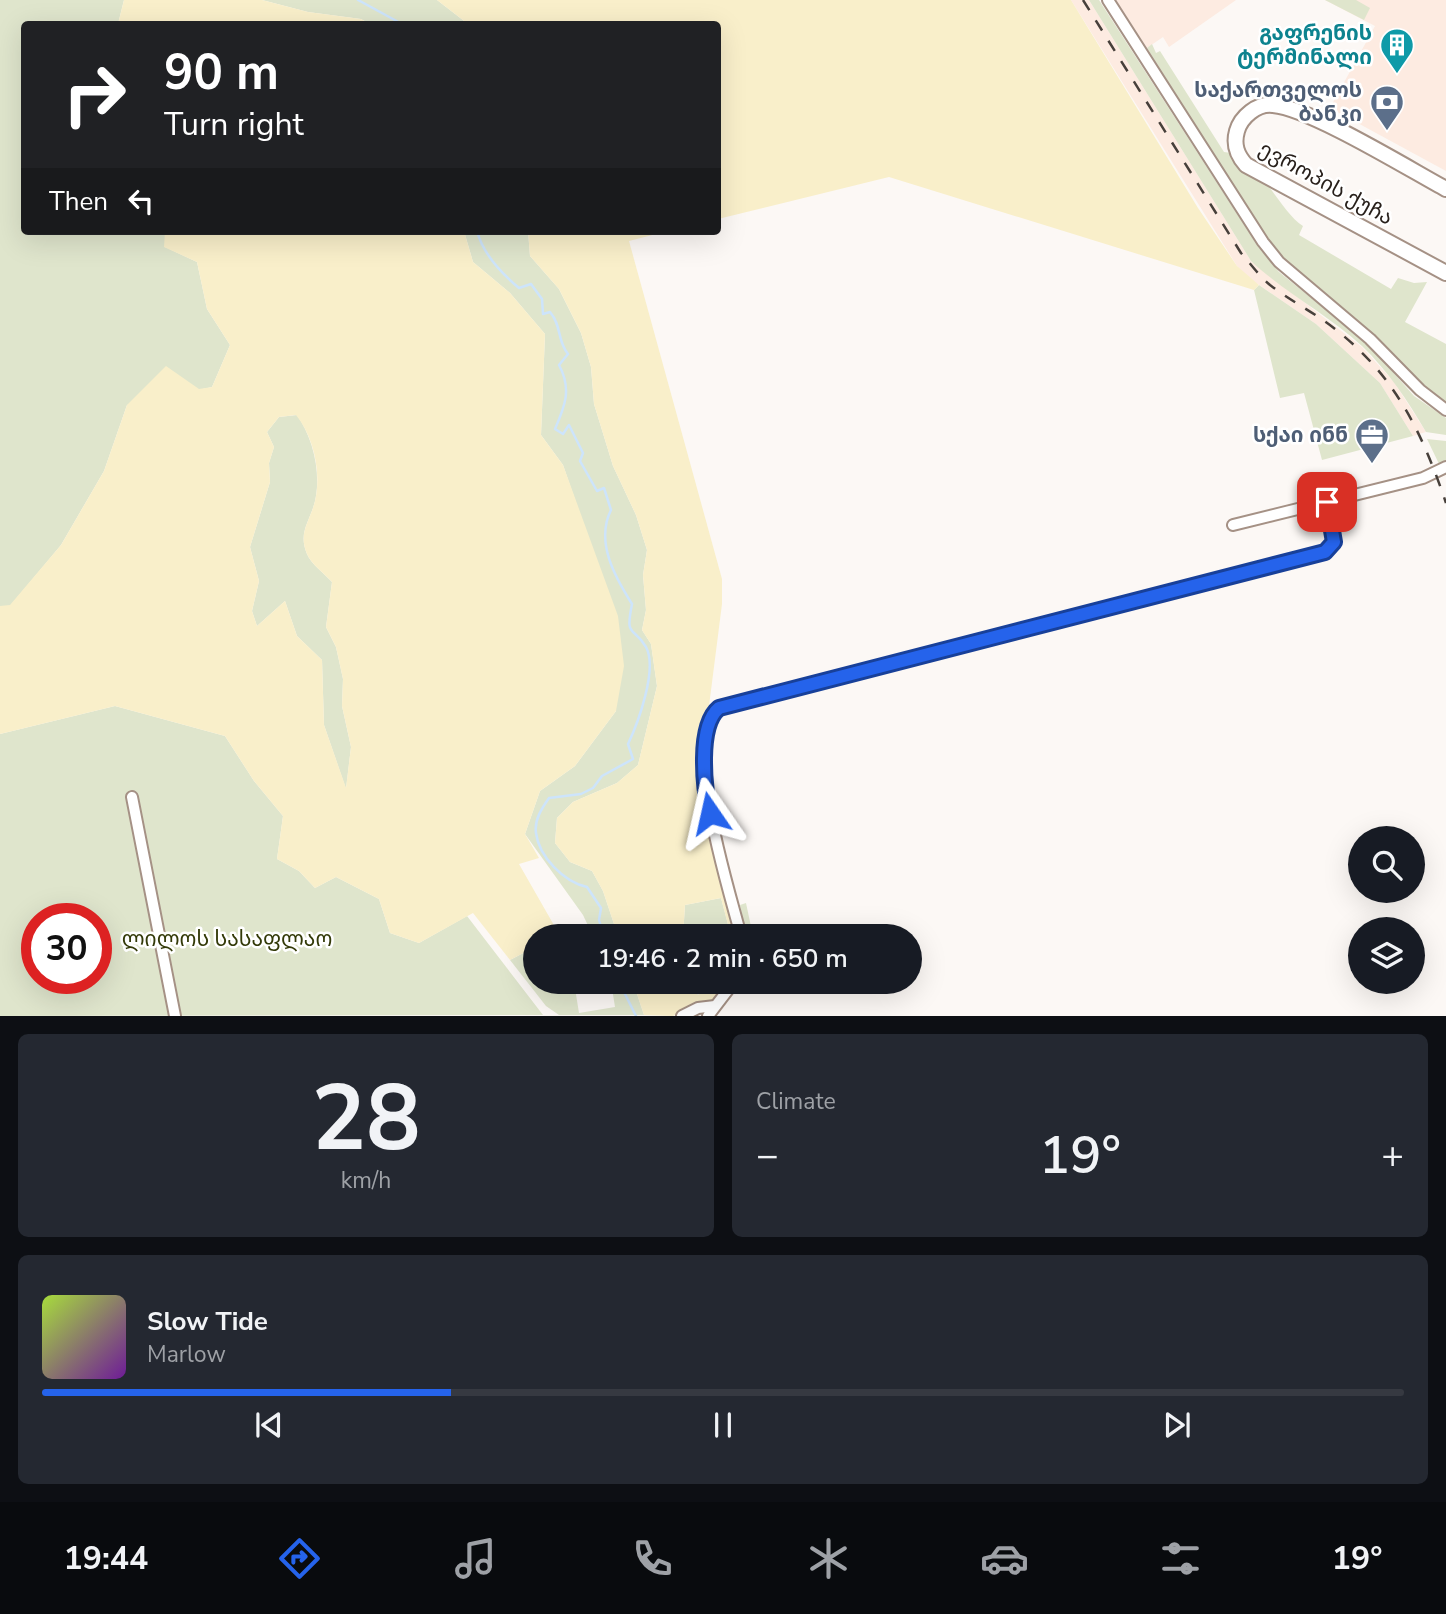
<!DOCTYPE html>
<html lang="en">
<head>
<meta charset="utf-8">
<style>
  :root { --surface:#171b24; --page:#242831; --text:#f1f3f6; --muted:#9ea1a6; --line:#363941; --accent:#2563eb }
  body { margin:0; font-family:"Nunito Sans","Noto Sans Georgian",sans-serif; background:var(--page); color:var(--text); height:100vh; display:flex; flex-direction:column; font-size:26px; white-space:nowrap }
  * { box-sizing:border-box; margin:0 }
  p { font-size:23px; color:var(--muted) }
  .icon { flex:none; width:38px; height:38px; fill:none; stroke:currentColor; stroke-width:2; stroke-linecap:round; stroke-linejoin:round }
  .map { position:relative; height:1016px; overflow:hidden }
  .drawer { display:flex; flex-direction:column; gap:18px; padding:18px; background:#0d0f14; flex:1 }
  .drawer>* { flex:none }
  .hud { position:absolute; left:21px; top:21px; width:700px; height:214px; border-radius:7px; box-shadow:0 7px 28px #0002; background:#202124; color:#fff; overflow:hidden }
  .fabs { position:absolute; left:1348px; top:826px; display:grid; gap:14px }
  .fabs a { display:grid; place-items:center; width:77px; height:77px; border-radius:50%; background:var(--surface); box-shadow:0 7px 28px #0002; font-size:35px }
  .speed { position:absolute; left:21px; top:903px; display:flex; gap:14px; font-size:35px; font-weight:700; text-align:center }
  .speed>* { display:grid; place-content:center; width:91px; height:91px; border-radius:50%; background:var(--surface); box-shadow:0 7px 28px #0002; line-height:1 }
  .speed .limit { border:10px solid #d22; background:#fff; color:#111 }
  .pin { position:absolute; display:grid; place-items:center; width:60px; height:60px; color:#fff; margin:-30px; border-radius:14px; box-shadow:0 4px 10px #0006 }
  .me { position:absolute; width:77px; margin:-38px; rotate:349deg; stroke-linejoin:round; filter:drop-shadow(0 0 5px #0008) }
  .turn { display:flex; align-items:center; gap:24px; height:147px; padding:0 28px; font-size:32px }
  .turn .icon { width:91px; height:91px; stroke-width:2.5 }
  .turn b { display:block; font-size:49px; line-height:60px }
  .then { display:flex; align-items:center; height:66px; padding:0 28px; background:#0003; gap:14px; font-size:26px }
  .big { font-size:52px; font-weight:600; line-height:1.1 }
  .drawer .widget { flex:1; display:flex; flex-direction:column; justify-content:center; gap:10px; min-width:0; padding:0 24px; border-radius:10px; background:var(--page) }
  .drawer .dial { align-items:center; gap:0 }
  .dial b { font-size:91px; line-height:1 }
  .song { display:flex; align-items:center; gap:21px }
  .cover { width:84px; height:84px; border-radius:10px; background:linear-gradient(135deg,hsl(80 70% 55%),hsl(280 70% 35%)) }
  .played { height:7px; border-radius:4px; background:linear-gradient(90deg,var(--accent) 30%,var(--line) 30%) }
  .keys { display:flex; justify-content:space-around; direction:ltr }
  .heat { display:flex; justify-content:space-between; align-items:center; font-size:38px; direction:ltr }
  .drawer .tiles { flex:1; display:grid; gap:18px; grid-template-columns:1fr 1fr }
  .widget:last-child { grid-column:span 2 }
  .trip { position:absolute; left:523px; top:924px; width:399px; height:70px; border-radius:35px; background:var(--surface); box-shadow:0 7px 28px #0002; font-weight:600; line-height:70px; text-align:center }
  .tabs { display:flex; height:112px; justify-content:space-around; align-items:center; background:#090b0e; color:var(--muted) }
  .tabs .icon { width:49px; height:49px }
  .tabs .current { color:var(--accent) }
  .tabs b { font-size:32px; color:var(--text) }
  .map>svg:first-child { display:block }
  .built { fill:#fdebe1 }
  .green { fill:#dfe5cc; fill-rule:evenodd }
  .sand { fill:#f9efca; fill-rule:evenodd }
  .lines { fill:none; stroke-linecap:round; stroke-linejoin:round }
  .stream { stroke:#cde4fb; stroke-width:2.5 }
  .minor-casing { stroke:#a59185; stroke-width:14 }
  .major-casing { stroke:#a59185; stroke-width:18 }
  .minor { stroke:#fff; stroke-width:10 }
  .major { stroke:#fff; stroke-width:14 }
  .rail { stroke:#47403b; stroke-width:2.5; stroke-dasharray:12 12; stroke-linecap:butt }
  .route-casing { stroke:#184099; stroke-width:18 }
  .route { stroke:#2563eb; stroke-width:12 }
  .labels { text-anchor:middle; stroke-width:5; stroke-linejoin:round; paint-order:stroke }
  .culture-label { font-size:21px; font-weight:bold; fill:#0d838f; stroke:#fff; text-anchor:end }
  .service-label { font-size:21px; font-weight:bold; fill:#4e5e75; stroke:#fff; text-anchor:end }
  .street-label { font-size:21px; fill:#28201b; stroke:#fff }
  .park-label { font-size:21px; fill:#333a08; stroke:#fff }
</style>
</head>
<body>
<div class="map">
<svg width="1446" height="1016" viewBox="0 0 1446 1016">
  <rect width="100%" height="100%" fill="#fcf8f5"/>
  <g class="built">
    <polygon points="1071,0 1089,0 1251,261 1362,347 1394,382 1426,432 1413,436 1380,383 1316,324 1246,276 1237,266"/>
    <polygon points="1116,0 1236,0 1169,47 1163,37 1147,48"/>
    <polygon points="1325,0 1446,0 1446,171 1330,108 1375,26"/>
  </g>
  <g class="green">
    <polygon points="0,0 124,0 118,24 24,24 24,231 165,231 165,247 197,262 207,309 230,345 212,387 127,405 104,471 61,545 10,606 0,606"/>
    <polygon points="262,0 437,0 468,24 370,24 361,19 308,12"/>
    <path d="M1089,0H1099L1259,248L1279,272L1367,343L1414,396L1446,418V435L1426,432C1408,401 1388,371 1362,346C1327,314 1285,293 1251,261Z"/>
    <polygon points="1325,0 1356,0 1370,8 1364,20"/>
    <path d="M1152,44L1156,53L1160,51L1224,152C1258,154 1278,210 1303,226L1299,235L1391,289L1398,278L1414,283L1427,282L1405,322L1446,344V406L1289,265L1267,240L1147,48Z"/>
    <polygon points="464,231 528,231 530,256 559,289 581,333 591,367 594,404 613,466 636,515 647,550 643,575 646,610 642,630 651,644 657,686 638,765 617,783 573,802 557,818 555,843 570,862 592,871 603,891 618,936 593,936 583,915 525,834 540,791 575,766 616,711 599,569 563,465 541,435 545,334 510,293 473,262"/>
    <polygon points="1259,285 1316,324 1380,383 1413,436 1322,460 1304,393 1280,398 1254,290"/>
    <path d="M297,415C314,439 323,479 313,508C307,525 299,535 307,554C311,564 325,574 332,582L326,627L336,647L343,679L342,706L351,747L346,789L324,725L322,660L297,636L285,601L257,626L252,611L259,581L250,547L270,482L269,463L274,447L267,432L279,417Z"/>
    <polygon points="1427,439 1446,441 1446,465 1440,466"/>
    <path d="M115,706L225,736L254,781L283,816L277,859L299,871L315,888L336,877L379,899L390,933L419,943L467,916L543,1015L0,1016V734ZM37,919H96V978H37Z"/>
    <polygon points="721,898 731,936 683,936 685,905"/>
    <polygon points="746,903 753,936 746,936 740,905"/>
    <polygon points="535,947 536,982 574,982 579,1013 615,1007 611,982 633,982 644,1015 559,1015 546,1006 510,960"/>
    <polygon points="693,982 723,982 722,986 696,995"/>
  </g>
  <g class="sand">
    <polygon points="124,0 262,0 308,12 361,19 370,24 118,24"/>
    <polygon points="437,0 1071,0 1198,208 1237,266 1259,285 1254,290 889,177 718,219 718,24 468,24"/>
    <path d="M165,231H464L473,262L510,293L545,334L541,435L563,465L618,616L624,666L616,711L575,766L540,791L525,834L539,858L519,864L559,934L536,936L535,947L510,960L473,913L419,943L390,933L379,899L336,877L315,888L299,871L277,859L283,816L254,781L225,736L115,706L0,734V606L10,605L61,545L104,471L127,405L166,366L199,389L212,387L230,345L207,309L197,262L164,247ZM296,415C315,438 323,479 313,508C307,525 299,535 307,554C311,564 325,574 332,582L326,627L336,647L343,679L342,706L351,747L346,788L324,725L322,660L297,636L285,601L257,626L252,611L259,581L250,547L270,482L269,463L274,447L267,432L279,417Z"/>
    <polygon points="528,231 668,231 629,241 722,579 722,604 709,706 713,710 702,745 700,790 737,936 731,936 721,898 685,905 683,936 618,936 603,891 592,871 570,862 555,843 557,818 573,802 617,783 638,765 657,686 651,644 642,630 646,610 643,575 647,550 636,515 613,466 594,404 591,367 581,333 559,289 530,256"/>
    <polygon points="633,982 693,982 697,995 730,982 714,1001 692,1005 673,1016 644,1015"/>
  </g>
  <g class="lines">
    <g class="stream">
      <polyline points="358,0 402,24"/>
      <path d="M477,231C483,254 501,273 519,288L531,284L542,299L543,314L550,312C562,326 557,341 568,354L559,365C572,389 565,406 555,429L563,434L569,425L583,453L580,461L597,491L604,488L611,510C595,542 615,577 632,604C625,639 633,625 646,647C658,669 638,723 628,744L633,759L602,776L593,788L581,794L549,798C542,808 534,820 536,833C539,857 564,882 587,887L601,908L599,920L604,936"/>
      <polyline points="619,982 636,1016"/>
    </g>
    <g class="minor-casing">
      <g id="minor">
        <polyline points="1108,0 1263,242 1279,262 1370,339 1420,390 1446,410"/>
        <polyline points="1233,525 1423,478 1446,467"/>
        <polyline points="132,797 175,1016"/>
        <path d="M741,936C730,892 680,740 719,708L1325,552L1334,542L1327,502"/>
        <polyline points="682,1016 698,1008 715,1006"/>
        <polyline points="708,1016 734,982"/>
      </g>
    </g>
    <g class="major-casing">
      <path id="major" d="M1446,189C1409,169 1310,108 1273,105C1257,103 1241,117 1237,131C1233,145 1237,155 1246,165L1446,273"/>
    </g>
    <use href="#minor" class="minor"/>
    <use href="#major" class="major"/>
    <path class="rail" d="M1083,0L1241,253C1250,263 1259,276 1270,285C1292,302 1319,315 1340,333C1397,379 1423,435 1446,503"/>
  </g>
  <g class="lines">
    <g class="route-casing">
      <path id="route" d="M710,813C704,789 697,726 719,708L1325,552L1334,542L1327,502"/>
    </g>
    <use href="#route" class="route"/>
  </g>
  <defs>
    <g id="building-pin" transform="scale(1.75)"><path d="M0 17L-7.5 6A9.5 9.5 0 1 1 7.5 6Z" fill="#0f9aa8" stroke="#fff"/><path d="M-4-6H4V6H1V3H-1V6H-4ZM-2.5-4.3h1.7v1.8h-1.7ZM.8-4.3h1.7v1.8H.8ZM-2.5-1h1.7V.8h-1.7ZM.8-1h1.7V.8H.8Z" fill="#fff"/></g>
    <g id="bank-pin" transform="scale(1.75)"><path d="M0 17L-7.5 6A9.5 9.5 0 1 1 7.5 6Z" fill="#5c6f8a" stroke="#fff"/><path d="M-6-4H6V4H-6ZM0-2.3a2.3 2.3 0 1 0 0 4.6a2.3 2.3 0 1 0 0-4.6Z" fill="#fff"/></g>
    <g id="office-pin" transform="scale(1.75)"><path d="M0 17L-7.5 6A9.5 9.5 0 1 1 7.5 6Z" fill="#5c6f8a" stroke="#fff"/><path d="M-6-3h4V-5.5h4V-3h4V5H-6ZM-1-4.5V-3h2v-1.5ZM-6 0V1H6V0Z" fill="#fff"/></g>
  </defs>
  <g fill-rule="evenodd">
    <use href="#building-pin" x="1397" y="45"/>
    <use href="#bank-pin" x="1387" y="102"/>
    <use href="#office-pin" x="1372" y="435"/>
  </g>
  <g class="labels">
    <g class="culture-label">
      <text x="1372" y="40">გაფრენის<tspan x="1372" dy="24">ტერმინალი</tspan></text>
    </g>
    <g class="service-label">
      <text x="1362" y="97">საქართველოს<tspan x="1362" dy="24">ბანკი</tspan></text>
      <text x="1348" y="442">სქაი ინნ</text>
    </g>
    <g class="street-label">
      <text transform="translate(1326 183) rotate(29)" y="7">ევროპის ქუჩა</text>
    </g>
    <g class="park-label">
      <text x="227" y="946">ლილოს სასაფლაო</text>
    </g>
  </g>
</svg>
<div class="fabs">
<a><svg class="icon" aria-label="search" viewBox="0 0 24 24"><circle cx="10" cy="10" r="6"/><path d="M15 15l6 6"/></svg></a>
<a><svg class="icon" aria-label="layers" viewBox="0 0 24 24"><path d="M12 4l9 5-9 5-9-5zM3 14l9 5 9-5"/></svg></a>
</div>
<div class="speed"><div class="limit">30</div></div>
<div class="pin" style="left:1327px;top:502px;background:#d93025"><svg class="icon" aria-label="arrive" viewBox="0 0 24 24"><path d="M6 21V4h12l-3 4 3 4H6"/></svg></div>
<svg class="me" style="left:710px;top:813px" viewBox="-20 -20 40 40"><path d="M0-17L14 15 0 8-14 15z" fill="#2563eb" stroke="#fff" stroke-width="4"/></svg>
<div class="trip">19:46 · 2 min · 650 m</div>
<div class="hud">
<div class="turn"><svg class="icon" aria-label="right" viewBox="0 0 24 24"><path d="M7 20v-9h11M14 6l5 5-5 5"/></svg><div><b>90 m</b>Turn right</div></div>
<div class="then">Then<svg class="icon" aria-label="left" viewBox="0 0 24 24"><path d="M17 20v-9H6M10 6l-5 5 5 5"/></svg></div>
</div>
</div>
<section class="drawer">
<div class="tiles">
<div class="widget dial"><b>28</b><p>km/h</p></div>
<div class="widget"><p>Climate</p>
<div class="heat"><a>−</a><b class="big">19°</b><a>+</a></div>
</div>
<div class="widget">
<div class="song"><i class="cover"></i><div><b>Slow Tide</b><p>Marlow</p></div></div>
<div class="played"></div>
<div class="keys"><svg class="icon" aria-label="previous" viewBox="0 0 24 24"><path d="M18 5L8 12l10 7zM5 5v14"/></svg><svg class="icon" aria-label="pause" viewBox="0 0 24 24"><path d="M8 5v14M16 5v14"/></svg><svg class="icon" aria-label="next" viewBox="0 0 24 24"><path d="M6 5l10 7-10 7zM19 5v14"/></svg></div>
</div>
</div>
</section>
<nav class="tabs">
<b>19:44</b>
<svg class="icon current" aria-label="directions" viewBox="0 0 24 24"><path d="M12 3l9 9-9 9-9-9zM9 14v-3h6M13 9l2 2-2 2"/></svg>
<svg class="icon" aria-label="music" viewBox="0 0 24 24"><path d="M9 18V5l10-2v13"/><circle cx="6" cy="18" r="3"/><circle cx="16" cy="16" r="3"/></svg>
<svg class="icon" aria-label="phone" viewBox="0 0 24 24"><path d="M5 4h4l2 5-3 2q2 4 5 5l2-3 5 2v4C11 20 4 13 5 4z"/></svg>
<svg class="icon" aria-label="climate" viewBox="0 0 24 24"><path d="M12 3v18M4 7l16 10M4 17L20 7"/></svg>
<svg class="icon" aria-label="car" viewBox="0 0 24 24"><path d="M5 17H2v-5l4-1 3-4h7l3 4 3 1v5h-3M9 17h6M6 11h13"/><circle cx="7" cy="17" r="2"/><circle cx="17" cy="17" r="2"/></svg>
<svg class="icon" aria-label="filters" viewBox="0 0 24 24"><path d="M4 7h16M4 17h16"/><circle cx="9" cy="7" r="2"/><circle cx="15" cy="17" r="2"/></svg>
<b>19°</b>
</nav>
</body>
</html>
